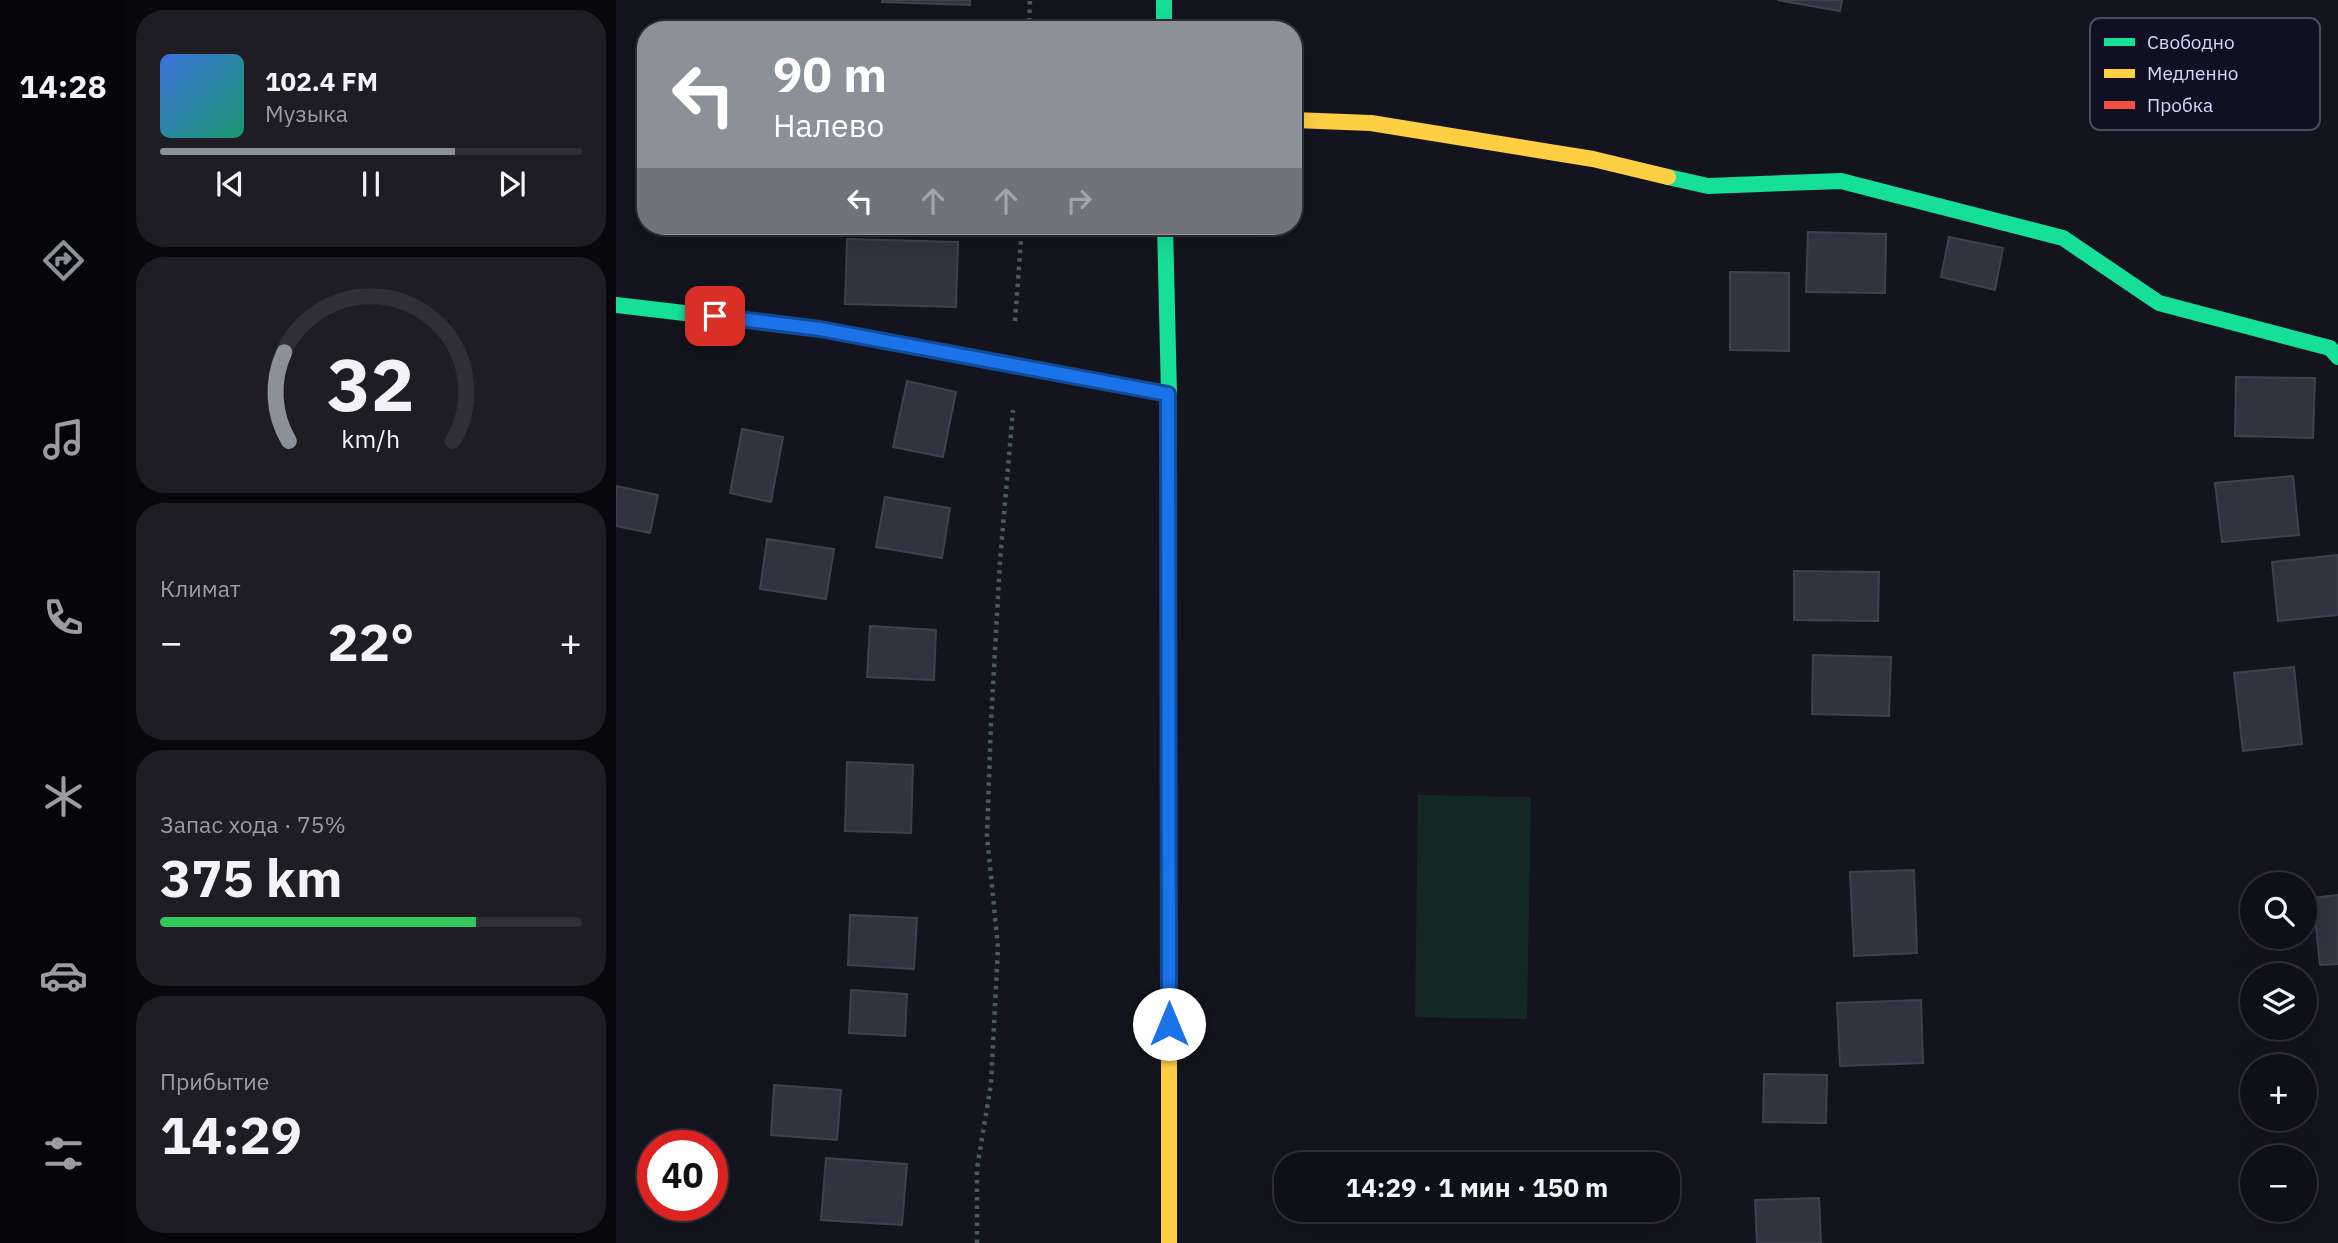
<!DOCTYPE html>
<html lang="ru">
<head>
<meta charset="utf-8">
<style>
  :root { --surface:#0f0f16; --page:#1d1d23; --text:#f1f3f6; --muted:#9b9ca1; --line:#2f2f35; --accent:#8c9099 }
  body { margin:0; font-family:"IBM Plex Sans",sans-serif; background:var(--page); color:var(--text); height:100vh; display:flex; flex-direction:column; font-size:26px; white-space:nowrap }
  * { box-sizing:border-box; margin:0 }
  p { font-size:23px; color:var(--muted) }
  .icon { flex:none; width:38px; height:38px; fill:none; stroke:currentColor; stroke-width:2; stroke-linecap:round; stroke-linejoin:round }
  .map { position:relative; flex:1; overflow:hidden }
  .side { display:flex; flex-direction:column; gap:10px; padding:10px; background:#08080c; width:490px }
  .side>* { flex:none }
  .top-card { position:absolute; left:21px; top:21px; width:665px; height:214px; border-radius:28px; box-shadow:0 7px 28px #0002,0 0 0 2px var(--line); background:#8c9099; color:#fff; overflow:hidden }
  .fabs { position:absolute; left:1624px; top:872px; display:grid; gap:14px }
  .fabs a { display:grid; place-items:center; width:77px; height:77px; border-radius:50%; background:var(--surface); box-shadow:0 7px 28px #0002,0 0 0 2px var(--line); font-size:35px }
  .speed { position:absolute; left:21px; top:1130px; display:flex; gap:14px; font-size:35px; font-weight:700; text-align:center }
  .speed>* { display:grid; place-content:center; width:91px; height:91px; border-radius:50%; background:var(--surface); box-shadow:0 7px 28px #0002,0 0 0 2px var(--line); line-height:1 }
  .speed .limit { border:10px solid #d22; background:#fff; color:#111 }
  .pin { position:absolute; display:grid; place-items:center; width:60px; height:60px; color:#fff; margin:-30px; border-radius:14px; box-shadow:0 4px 10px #0006 }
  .me { position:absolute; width:77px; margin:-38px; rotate:0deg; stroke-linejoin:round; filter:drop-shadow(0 0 5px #0008) }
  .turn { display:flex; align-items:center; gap:24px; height:147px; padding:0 21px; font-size:32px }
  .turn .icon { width:91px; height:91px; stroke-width:2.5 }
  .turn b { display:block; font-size:49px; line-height:60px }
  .lanes { display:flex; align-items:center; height:66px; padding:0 21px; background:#0003; justify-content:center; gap:35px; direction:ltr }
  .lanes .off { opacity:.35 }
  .big { font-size:52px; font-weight:700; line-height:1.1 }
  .side .widget { flex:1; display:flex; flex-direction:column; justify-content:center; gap:10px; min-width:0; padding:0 24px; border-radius:28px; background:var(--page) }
  .side .dial { align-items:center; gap:0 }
  .dial svg { height:182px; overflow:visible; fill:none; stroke:var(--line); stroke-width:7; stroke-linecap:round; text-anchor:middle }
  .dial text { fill:var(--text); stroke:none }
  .song { display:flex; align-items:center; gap:21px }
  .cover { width:84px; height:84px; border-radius:10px; background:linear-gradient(135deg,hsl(220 70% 55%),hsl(160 70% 35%)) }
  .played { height:7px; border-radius:4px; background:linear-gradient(90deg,var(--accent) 70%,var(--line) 70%) }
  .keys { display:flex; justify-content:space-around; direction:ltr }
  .heat { display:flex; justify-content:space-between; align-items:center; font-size:38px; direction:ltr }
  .charge { height:10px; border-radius:5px; background:linear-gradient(90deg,#34c759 75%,var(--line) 0) }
  .trip { position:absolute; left:658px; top:1152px; width:406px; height:70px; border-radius:28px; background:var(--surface); box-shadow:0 7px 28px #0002,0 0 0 2px var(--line); font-weight:700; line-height:70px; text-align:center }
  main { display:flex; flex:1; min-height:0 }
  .menu { display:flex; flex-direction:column; width:126px; justify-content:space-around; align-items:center; background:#060609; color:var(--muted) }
  .menu .icon { width:49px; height:49px }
  .menu .current { color:var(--accent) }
  .menu b { font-size:32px; color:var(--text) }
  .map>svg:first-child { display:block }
  .green { fill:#132825 }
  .building { fill:#323240; stroke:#404051; stroke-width:2 }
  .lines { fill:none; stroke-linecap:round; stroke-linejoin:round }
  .path { stroke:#4a5a60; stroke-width:4.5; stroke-dasharray:3.5 5; stroke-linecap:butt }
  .fast { stroke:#16e098; stroke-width:16 }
  .slow { stroke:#ffcf43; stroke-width:16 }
  .jam { stroke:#f24e42; stroke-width:16 }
  .route-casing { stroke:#114b97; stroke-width:18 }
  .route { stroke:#1a73e8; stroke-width:12 }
  .key { fill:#101022; stroke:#4b4c63; stroke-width:2 }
  .key-label { font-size:19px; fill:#d4d7fb }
</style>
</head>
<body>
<main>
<nav class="menu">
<b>14:28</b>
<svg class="icon current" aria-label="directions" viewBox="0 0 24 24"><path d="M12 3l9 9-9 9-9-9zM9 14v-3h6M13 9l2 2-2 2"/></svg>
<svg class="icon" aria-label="music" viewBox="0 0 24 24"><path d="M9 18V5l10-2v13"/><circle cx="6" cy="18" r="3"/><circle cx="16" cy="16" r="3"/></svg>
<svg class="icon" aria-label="phone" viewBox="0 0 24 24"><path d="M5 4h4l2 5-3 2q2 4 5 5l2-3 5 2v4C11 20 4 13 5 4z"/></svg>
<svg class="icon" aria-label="climate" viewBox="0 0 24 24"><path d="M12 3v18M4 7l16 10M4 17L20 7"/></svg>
<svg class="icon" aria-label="car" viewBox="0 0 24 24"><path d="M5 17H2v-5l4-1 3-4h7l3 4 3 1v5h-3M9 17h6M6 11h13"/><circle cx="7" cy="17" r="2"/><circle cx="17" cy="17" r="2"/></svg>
<svg class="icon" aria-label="filters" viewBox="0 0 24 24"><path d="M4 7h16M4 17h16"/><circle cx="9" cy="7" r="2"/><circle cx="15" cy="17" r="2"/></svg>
</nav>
<section class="side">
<div class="widget">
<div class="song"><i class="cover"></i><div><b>102.4 FM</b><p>Музыка</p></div></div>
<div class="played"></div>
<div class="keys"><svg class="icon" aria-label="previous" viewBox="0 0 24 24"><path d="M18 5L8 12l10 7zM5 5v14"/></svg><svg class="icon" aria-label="pause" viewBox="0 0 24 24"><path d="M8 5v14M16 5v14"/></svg><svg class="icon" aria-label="next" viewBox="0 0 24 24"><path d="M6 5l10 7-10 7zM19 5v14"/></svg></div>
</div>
<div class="widget dial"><svg viewBox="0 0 100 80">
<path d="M14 69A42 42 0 1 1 86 69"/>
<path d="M14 69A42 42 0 0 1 12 30" stroke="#8c9099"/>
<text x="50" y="56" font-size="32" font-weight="700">32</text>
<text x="50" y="72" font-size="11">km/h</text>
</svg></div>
<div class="widget"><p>Климат</p>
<div class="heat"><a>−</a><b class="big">22°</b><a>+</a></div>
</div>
<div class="widget"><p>Запас хода · 75%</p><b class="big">375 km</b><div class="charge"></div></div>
<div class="widget"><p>Прибытие</p><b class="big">14:29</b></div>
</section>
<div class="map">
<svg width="1722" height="1243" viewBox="0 0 1722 1243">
  <rect width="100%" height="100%" fill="#14141e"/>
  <polygon class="green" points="802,795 915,797 911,1019 799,1017"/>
  <g class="building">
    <polygon points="266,0 354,0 354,5 266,2"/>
    <polygon points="1161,0 1226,0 1224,11"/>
    <polygon points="1192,232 1270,234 1269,293 1190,292"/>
    <polygon points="1333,237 1387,248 1379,290 1325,277"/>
    <polygon points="231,239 342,242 340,307 229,304"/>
    <polygon points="1114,272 1173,273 1173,351 1114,350"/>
    <polygon points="1620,377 1699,378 1697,438 1619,436"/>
    <polygon points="291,381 340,392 327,457 277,447"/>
    <polygon points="126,429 167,437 155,502 114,493"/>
    <polygon points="1677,476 1683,535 1606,542 1599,483"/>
    <polygon points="0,486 42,495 34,533 0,526"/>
    <polygon points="269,497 334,508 326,558 260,547"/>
    <polygon points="151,539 218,549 210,599 144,589"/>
    <polygon points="1722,555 1722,615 1662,621 1656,562"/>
    <polygon points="1178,571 1263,572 1262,621 1178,620"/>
    <polygon points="254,626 320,630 318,680 251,677"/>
    <polygon points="1197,655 1275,657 1273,716 1196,714"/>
    <polygon points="1678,667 1686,744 1627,751 1618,673"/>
    <polygon points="231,762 297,765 295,833 229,831"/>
    <polygon points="1298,870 1301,953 1238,956 1234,872"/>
    <polygon points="1722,895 1722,964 1704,965 1697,898"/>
    <polygon points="234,915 301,918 298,969 232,965"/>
    <polygon points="235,990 291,994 289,1036 233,1033"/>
    <polygon points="1305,1000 1307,1063 1224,1066 1221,1003"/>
    <polygon points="1148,1074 1211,1075 1210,1123 1147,1122"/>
    <polygon points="158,1085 225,1090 221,1140 155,1135"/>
    <polygon points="210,1158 291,1164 286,1225 205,1220"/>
    <polygon points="1203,1198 1205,1243 1141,1243 1139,1200"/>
  </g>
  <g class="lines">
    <g class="path">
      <polyline points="413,30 414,0"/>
      <polyline points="399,321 406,226"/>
      <polyline points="361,1243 361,1168 375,1084 382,947 371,836 375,722 384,561 397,410"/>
    </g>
    <g class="fast">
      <polyline points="548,0 548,30"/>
      <polyline points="1052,177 1092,186 1225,181 1447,238 1543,303 1714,348 1722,357"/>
      <polyline points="549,226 553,394 553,717"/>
      <polyline points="0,305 204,329 553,394"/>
    </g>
    <g class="slow">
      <polyline points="677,120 755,123 977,159 1052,177"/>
      <polyline points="553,954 553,1243"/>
    </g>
    <polyline class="jam" points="553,717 553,954"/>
  </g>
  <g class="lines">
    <g class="route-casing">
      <polyline id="route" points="99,316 204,329 552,394 553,1024"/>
    </g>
    <use href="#route" class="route"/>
  </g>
  <rect x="1474" y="18" width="230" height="112" rx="10" class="key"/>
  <rect x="1488" y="38" width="31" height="8" fill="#16e098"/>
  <rect x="1488" y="69" width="31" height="9" fill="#ffcf43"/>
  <rect x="1488" y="101" width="31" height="8" fill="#f24e42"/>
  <g class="key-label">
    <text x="1531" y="49">Свободно</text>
    <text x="1531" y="80">Медленно</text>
    <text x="1531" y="112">Пробка</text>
  </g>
</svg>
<div class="fabs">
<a><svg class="icon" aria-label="search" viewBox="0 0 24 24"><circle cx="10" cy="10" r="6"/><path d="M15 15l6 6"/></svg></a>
<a><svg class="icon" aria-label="layers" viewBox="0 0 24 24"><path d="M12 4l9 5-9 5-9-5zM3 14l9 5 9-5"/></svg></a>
<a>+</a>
<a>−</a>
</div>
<div class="speed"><div class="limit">40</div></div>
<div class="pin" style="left:99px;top:316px;background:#d93025"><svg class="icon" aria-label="arrive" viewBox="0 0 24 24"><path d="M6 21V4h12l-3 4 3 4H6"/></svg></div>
<svg class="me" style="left:553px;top:1024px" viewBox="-20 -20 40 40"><circle r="19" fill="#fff"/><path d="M0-13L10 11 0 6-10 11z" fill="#1a73e8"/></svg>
<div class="trip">14:29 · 1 мин · 150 m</div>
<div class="top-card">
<div class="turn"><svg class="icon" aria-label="left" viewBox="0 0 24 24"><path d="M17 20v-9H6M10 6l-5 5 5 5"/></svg><div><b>90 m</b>Налево</div></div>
<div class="lanes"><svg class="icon" aria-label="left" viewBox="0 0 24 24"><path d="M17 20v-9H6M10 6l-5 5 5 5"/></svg><svg class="icon off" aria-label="ahead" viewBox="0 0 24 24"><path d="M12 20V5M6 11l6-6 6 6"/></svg><svg class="icon off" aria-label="ahead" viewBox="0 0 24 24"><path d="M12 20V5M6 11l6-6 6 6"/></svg><svg class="icon off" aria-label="right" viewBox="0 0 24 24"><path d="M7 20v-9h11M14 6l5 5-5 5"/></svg></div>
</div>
</div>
</main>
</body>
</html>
